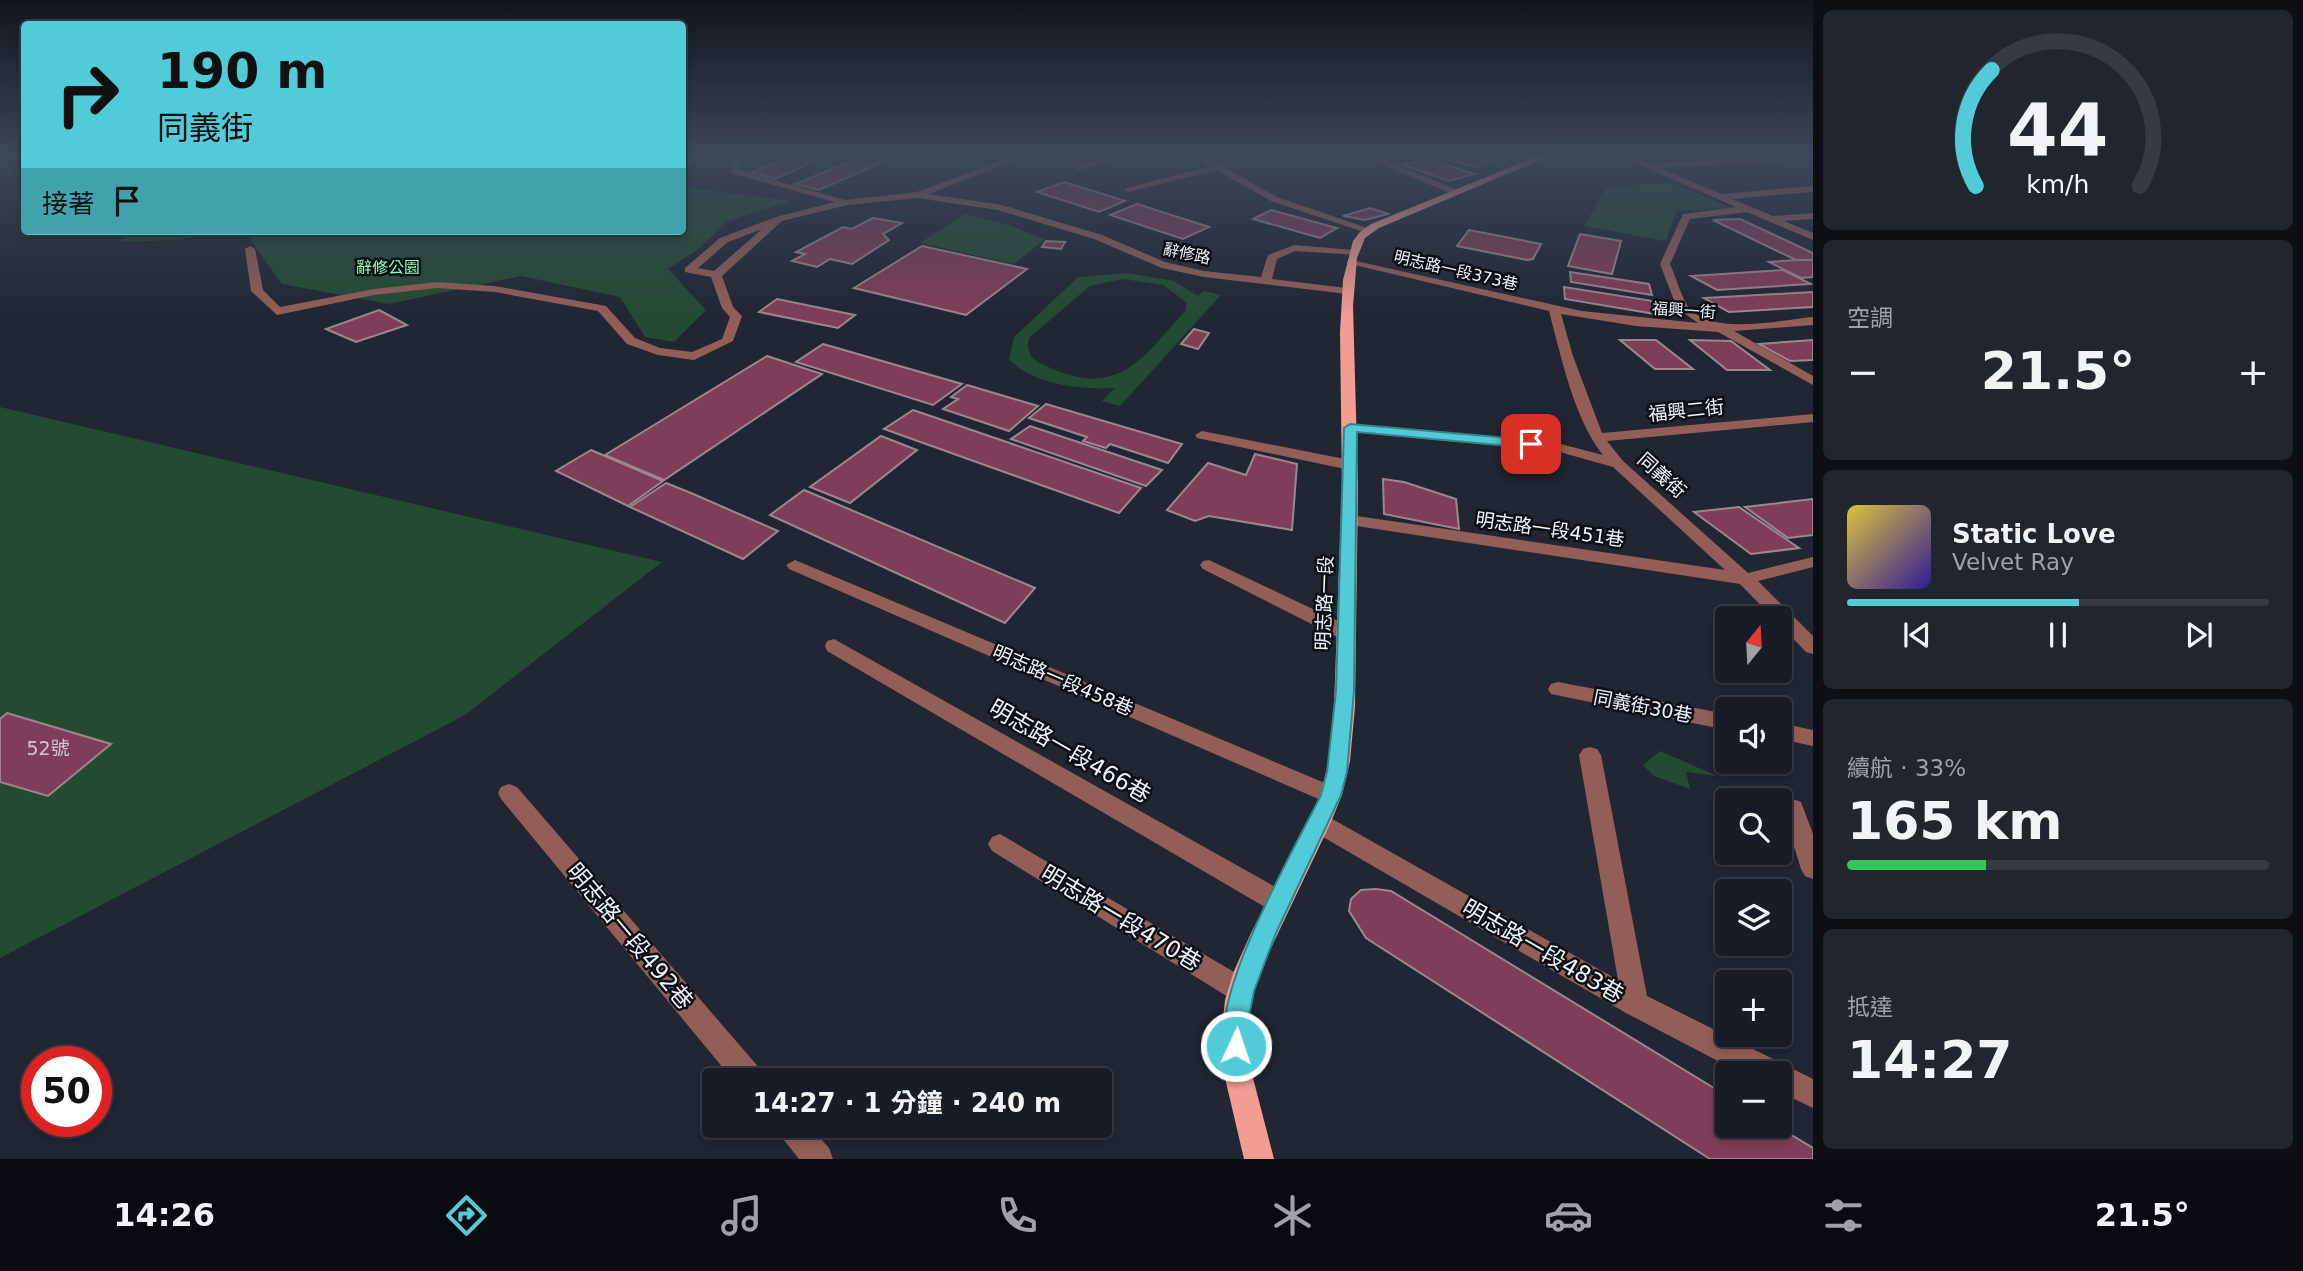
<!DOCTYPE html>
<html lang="zh-TW">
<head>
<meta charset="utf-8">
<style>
  :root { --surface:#181c26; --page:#21252e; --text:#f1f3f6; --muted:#9fa1a7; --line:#363a43; --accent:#52cbd8 }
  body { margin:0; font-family:"DejaVu Sans","Noto Sans TC",sans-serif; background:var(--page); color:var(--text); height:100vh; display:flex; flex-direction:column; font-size:26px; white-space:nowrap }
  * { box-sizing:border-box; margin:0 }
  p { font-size:23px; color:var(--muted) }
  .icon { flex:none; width:38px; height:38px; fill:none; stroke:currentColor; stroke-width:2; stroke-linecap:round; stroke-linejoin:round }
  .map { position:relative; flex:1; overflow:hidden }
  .side { display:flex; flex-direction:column; gap:10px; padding:10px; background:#0d0f15; width:490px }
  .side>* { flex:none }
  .hud { position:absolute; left:21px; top:21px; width:665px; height:214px; border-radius:7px; box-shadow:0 4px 10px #0003,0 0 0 2px var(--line); background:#52cbd8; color:#111; overflow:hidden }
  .needle { width:46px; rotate:18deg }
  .buttons { position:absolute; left:1715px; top:606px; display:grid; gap:14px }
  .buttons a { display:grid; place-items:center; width:77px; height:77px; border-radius:7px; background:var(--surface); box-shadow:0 4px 10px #0003,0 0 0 2px var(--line); font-size:35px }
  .speed { position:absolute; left:21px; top:1046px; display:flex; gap:14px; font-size:35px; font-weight:700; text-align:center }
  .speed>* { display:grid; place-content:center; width:91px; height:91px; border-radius:50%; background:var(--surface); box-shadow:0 4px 10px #0003,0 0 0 2px var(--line); line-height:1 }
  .speed .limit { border:10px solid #d22; background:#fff; color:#111 }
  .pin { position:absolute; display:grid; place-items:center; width:60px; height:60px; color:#fff; margin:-30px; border-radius:14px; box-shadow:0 4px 10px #0006 }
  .me { position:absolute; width:77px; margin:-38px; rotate:3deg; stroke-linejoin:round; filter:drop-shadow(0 0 5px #0008) }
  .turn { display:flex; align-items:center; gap:24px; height:147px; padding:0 21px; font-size:32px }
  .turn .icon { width:91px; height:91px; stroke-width:2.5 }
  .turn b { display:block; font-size:49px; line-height:60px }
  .then { display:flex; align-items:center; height:66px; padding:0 21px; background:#0003; gap:14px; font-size:26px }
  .big { font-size:52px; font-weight:700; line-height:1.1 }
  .side .widget { flex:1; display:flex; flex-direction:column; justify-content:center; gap:10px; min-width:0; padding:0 24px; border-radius:10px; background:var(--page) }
  .side .dial { align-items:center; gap:0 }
  .dial svg { height:182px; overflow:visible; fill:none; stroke:var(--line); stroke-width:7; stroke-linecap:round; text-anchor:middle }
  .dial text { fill:var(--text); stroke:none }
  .song { display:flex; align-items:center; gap:21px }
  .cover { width:84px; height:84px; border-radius:10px; background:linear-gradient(135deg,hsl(50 70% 55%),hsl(250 70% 35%)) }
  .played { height:7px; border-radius:4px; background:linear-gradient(90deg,var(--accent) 55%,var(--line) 55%) }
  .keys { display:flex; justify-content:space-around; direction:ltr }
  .heat { display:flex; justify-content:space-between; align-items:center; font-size:38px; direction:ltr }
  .charge { height:10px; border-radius:5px; background:linear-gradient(90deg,#34c759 33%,var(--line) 0) }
  .trip { position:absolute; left:702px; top:1068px; width:410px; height:70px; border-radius:7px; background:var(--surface); box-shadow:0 4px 10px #0003,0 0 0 2px var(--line); font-weight:700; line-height:70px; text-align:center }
  .tab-bar { display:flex; height:112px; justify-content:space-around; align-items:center; background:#0a0b0f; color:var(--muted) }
  .tab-bar .icon { width:49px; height:49px }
  .tab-bar .current { color:var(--accent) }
  .tab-bar b { font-size:32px; color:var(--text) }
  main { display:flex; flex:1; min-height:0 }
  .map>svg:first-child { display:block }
  .green { fill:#234b33; fill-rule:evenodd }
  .building { fill:#803d57; stroke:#9b888e; stroke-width:2 }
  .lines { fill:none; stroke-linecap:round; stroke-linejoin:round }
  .minor { fill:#935e58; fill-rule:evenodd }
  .major { fill:#f39c92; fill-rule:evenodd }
  .route { fill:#52cbd8; stroke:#35848c; stroke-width:2 }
  .labels { text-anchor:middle; stroke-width:5; stroke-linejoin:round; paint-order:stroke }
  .far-street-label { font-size:16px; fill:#eff3fb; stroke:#0c0f15 }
  .far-park-label { font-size:16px; fill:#93f7ba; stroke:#0c0f15 }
  .street-label { font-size:19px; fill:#eff3fb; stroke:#0c0f15 }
  .near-number-label { font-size:19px; fill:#d3c6d2 }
  .near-street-label { font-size:23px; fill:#eff3fb; stroke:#0c0f15 }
</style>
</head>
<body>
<main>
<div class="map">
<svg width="1813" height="1159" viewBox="0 0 1813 1159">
  <rect width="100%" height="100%" fill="#202632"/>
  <g class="green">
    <polygon points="1670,182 1732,208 1676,211 1666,241 1584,226 1607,187"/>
    <polygon points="683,187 792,201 727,221 700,248 668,269 706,310 674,342 645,337 620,297 521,276 389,304 282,284 244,231 682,231"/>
    <polygon points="965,214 1009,225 1045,239 1014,264 920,243"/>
    <polygon points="134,231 228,231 178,240 119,242"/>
    <path d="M1128,273L1174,281L1198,296L1204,291L1221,295L1120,406L1102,401L1115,388C1082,390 1033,385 1009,359L1014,337L1078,277ZM1123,279L1163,285L1186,302V310C1141,359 1119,400 1046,366C1032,360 1026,354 1029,338L1090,286Z"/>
    <polygon points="0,407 662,562 465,715 0,958"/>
    <polygon points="1660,751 1717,776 1686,772 1690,789 1654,776 1643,765"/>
  </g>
  <g class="building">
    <polygon points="799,153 832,153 775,179 751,172"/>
    <polygon points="871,153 904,153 819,190 795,184"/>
    <polygon points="1371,153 1402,153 1412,157 1385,161 1370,155 1375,154"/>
    <polygon points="1419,153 1491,153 1501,155 1476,167"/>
    <polygon points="1427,159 1475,174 1449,181 1402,165"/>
    <polygon points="1064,182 1125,201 1099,212 1037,192"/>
    <polygon points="1137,204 1209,227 1183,239 1110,215"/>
    <polygon points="1370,208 1388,214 1365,220 1343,216"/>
    <polygon points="1271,210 1337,228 1320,238 1253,219"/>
    <polygon points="873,218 902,223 883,234 889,240 852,264 830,259 817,267 792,261 805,254 796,252 843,227 852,229"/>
    <polygon points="1740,219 1813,253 1813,260 1796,260 1713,220"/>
    <polygon points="1469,230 1541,244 1533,259 1527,260 1457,246"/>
    <polygon points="1580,234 1621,241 1612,274 1568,266"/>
    <polygon points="1046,241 1065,242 1061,249 1042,247"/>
    <polygon points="922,246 1027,269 966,315 854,288"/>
    <polygon points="1796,260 1813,260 1813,277 1801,278 1769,262"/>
    <polygon points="1783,270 1811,284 1717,290 1691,276"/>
    <polygon points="1570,272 1649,284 1652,295 1571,282"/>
    <polygon points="1564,287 1659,302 1661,315 1565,299"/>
    <polygon points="1813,292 1813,307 1729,312 1704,298"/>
    <polygon points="777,299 855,315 838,328 759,312"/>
    <polygon points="379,310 407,325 356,342 326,329"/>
    <polygon points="1194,329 1209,333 1198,349 1181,344"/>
    <polygon points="1620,340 1656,340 1693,369 1655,369"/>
    <polygon points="1690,340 1731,341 1770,370 1727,370"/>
    <polygon points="1813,340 1813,360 1790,361 1759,344"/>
    <polygon points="823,344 962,384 933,405 796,362"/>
    <polygon points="767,356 822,374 664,480 605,455"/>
    <polygon points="967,385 1038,406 1009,431 943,409 958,399 951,397"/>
    <polygon points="1046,404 1182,444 1168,463 1110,444 1106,448 1083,441 1087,437 1029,418"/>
    <polygon points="913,410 1141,488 1119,513 884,429"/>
    <polygon points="1030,426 1162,470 1146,486 1011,439"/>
    <polygon points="881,436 917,450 850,503 810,487"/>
    <polygon points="591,450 663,481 628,506 556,471"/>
    <polygon points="1255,454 1297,464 1292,530 1209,516 1195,521 1167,510 1208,463 1246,475"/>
    <polygon points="1383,479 1404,482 1456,499 1459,529 1384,514"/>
    <polygon points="666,483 691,493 778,531 743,559 630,507"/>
    <polygon points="804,490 1035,588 1005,623 770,515"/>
    <polygon points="1813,499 1813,535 1788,538 1745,507"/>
    <polygon points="1739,507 1799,548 1751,554 1694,512"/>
    <polygon points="7,713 111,744 48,796 0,782 0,719"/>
    <polygon points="1376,889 1391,891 1727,1096 1727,1125 1775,1125 1813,1148 1813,1159 1710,1159 1366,938 1349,911 1351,899 1361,890"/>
  </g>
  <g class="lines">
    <g class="minor">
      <polygon points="695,153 705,153 682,169 682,162"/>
      <path d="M727,153H736L739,156L774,153L741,161L739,170L845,200L917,192L1021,153H1033L929,194L1002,205L1102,235L1165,262L1204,271L1261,277L1268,255L1294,245L1354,250L1358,251V255L1295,251L1277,259L1272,279L1347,288L1353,291L1347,294L1204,277L1162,268L1094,239L998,210L917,198L847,205L782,221L722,276L733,307L742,316L733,341L694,360L658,355L627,344L598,311L495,292L437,288L374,295L277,315L251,291L245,249L250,246L255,249L263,290L280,307L374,289L437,282L495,286L606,306L635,338L660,348L692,352L722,339L730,317L722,308L711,277L685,272V268L720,238L776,217L835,202L731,173L733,159ZM762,229L714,271L698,268L728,242Z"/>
      <polygon points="1126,153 1141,153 1078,170 1074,167"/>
      <polygon points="1189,153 1199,153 1277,197 1373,230 1364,232 1271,201 1217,170 1128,192 1123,189 1210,166"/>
      <polygon points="1367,153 1458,190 1460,192 1452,194 1358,154"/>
      <path d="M1613,153H1624L1650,164L1813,153V159L1660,168L1721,194L1813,186V192L1732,199L1773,216L1813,213V219L1784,221L1813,233V240L1747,212L1690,219L1670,264C1676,277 1680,293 1687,305C1708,337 1780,320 1813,317V325L1734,331L1813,376V385L1718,332L1636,326L1561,314L1573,356L1602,433L1813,414V422L1607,441L1623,461L1748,573L1813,557V567L1758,581L1813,636V654L1806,652L1780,625V618H1773L1740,584L1350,525L1342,520L1350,515L1725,570L1613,467L1556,451L1350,432L1343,428L1350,424L1557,443L1603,455C1574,419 1561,356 1549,311L1346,263L1351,260L1582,311L1698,323L1677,308L1660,264L1683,214L1736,207Z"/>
      <polygon points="1202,431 1350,460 1358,465 1350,470 1197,438 1195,435"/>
      <polygon points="795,560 1339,789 1342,795 1339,801 1331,804 1323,801 789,569 786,565"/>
      <polygon points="1209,560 1353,628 1355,633 1353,638 1339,638 1203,569 1200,565 1203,561"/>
      <polygon points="834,639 1288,894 1291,902 1288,910 1279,913 1270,910 827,651 825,646 827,641"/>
      <polygon points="1558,682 1727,714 1727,730 1551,694 1548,689 1551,684"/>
      <polygon points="1780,723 1813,730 1813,746 1780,739"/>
      <polygon points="1590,747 1597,749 1601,755 1647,996 1813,1079 1813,1108 1780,1092 1780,1073 1741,1073 1626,1013 1311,830 1308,823 1311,816 1319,814 1327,816 1618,980 1579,755 1583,749"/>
      <polygon points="509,784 517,787 761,1070 765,1080 733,1080 501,799 498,793 501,787"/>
      <polygon points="1793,799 1801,802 1813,834 1813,879 1805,876 1801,869 1782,808 1785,802"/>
      <polygon points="1000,834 1251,982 1255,991 1251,1000 1242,1004 1233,1000 992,851 988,844 992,837"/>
      <polygon points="776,1125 809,1125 829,1148 833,1159 799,1159 780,1135"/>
    </g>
    <polygon class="major" points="1545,153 1557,153 1379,228 1365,238 1357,258 1353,306 1358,486 1355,707 1350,761 1342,795 1331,822 1260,971 1252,1000 1248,1029 1253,1078 1274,1159 1244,1159 1225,1078 1222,1029 1225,1000 1234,971 1251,933 1309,822 1320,795 1329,761 1334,707 1342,486 1340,332 1343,280 1353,241 1360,232 1371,224"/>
  </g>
  <linearGradient id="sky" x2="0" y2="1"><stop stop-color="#12151c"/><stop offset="0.49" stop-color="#3c475a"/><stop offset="1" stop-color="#3c475a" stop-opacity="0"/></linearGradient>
  <rect width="1813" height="315" fill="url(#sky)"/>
  <path class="route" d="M1350,424L1531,440L1538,444L1531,448L1357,432L1354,691L1347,772L1341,795L1276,933L1254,991L1247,1027L1248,1046L1245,1055L1236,1059L1227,1055C1205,1002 1295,848 1321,795L1327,772L1336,691L1344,428Z"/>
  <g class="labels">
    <g class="far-street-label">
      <text transform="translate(1187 253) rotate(12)" y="6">辭修路</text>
      <text transform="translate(1456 270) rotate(13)" y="6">明志路一段373巷</text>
      <text transform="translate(1684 310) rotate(4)" y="6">福興一街</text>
    </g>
    <g class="far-park-label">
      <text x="388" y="273">辭修公園</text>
    </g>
    <g class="street-label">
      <text transform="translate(1686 410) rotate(-6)" y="7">福興二街</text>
      <text transform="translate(1662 475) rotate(42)" y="7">同義街</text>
      <text transform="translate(1550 529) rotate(8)" y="7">明志路一段451巷</text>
      <text transform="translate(1324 603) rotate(-88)" y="7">明志路一段</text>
      <text transform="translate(1063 680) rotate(23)" y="7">明志路一段458巷</text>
      <text transform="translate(1643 706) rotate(11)" y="7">同義街30巷</text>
    </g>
    <g class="near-number-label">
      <text x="48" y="755">52號</text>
    </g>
    <g class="near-street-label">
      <text transform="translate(1070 751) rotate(30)" y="8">明志路一段466巷</text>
      <text transform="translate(1121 918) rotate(31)" y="8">明志路一段470巷</text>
      <text transform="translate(630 936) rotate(50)" y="8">明志路一段492巷</text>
      <text transform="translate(1543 951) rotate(30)" y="8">明志路一段483巷</text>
    </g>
  </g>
</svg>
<div class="buttons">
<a><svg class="needle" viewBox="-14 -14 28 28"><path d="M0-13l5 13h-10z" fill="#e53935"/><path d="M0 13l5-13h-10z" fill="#9fa1a7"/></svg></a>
<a><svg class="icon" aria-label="sound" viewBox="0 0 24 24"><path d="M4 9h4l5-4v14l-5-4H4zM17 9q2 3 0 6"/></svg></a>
<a><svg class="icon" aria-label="search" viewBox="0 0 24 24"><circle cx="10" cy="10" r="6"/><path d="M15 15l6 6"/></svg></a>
<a><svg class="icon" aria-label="layers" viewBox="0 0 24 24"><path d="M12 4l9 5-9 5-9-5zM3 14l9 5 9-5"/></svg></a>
<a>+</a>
<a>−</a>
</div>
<div class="speed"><div class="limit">50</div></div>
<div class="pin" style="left:1531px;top:444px;background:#d93025"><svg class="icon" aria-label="arrive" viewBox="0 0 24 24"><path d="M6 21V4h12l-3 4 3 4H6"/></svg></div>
<svg class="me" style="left:1236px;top:1046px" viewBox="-20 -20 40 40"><circle r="17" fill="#52cbd8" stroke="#fff" stroke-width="3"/><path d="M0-11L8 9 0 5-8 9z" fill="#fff"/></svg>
<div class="trip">14:27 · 1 分鐘 · 240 m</div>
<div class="hud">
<div class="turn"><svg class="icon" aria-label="right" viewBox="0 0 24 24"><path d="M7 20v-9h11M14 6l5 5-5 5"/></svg><div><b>190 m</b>同義街</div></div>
<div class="then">接著<svg class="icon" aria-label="arrive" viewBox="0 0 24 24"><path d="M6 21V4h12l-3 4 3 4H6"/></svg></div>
</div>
</div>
<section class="side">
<div class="widget dial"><svg viewBox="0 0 100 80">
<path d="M14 69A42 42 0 1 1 86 69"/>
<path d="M14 69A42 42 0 0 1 21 18" stroke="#52cbd8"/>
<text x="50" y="56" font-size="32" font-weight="700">44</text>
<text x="50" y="72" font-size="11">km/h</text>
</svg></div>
<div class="widget"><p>空調</p>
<div class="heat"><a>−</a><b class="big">21.5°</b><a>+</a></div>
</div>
<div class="widget">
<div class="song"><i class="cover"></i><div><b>Static Love</b><p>Velvet Ray</p></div></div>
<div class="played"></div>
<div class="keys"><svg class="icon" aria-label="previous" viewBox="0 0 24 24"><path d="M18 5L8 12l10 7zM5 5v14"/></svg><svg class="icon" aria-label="pause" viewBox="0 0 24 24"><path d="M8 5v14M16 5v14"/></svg><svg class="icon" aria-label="next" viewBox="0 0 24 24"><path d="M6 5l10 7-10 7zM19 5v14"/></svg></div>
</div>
<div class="widget"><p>續航 · 33%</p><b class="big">165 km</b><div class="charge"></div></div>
<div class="widget"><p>抵達</p><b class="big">14:27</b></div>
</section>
</main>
<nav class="tab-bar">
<b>14:26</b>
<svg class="icon current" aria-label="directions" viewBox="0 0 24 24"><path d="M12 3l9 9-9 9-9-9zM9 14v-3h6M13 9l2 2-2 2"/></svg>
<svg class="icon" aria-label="music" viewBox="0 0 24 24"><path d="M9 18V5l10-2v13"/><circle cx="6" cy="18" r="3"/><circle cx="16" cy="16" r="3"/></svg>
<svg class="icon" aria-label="phone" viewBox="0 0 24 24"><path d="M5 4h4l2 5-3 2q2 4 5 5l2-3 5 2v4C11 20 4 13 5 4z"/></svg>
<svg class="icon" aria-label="climate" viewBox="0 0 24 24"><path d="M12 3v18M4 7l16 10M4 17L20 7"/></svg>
<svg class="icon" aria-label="car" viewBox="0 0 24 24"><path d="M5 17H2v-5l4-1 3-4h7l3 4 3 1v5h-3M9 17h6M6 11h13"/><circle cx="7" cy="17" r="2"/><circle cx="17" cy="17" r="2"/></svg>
<svg class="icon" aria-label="filters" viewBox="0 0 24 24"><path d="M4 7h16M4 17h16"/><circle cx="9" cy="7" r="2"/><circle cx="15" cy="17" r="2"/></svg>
<b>21.5°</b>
</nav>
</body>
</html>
